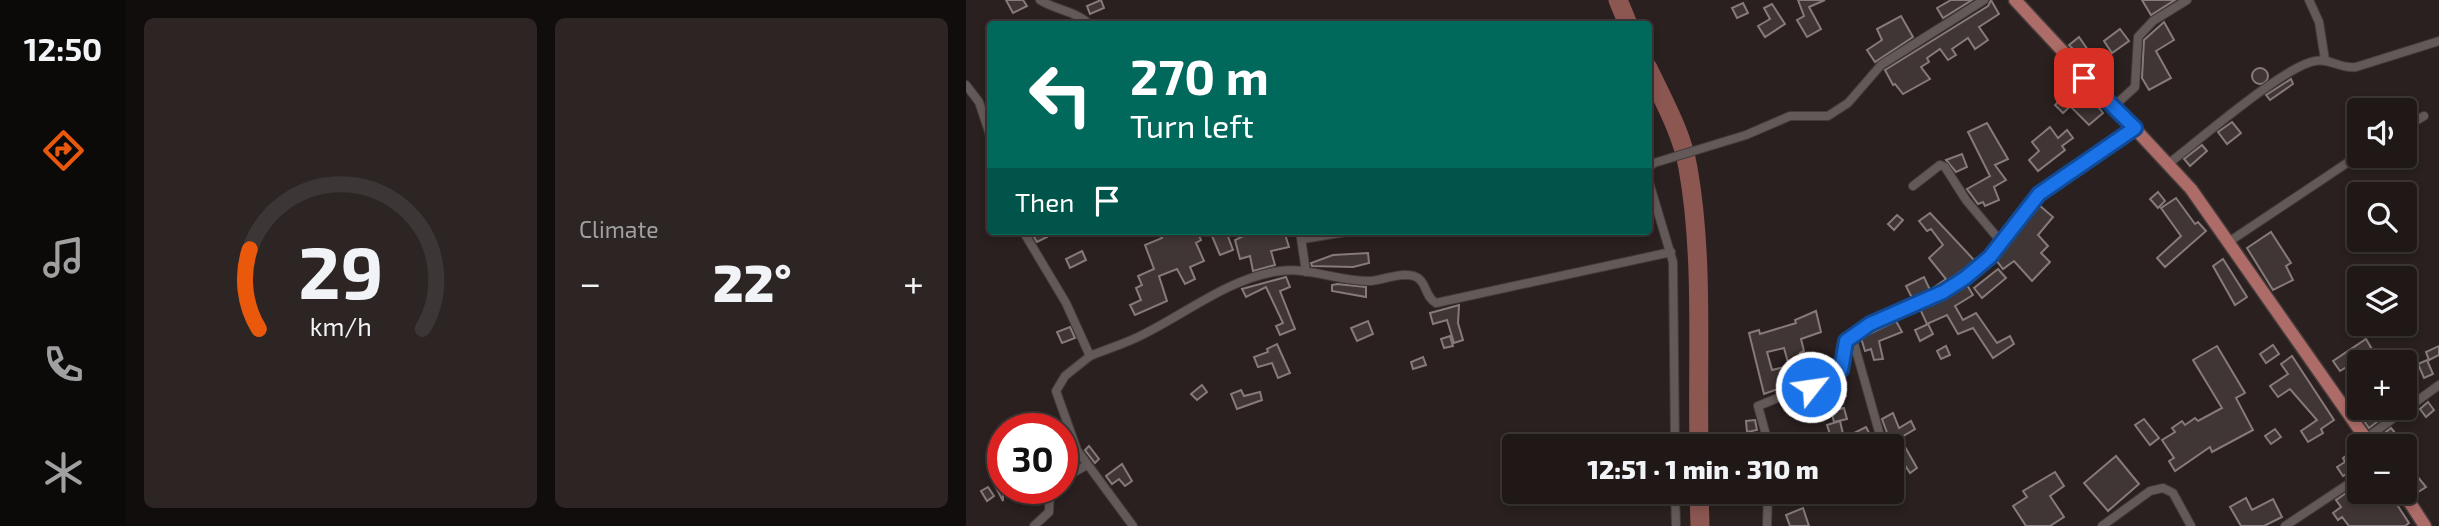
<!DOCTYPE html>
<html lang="en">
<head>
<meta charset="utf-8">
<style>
  :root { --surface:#1f1817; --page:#2c2524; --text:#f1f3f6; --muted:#a1a0a1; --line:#3c3736; --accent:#ea580c }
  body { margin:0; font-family:"Exo 2",sans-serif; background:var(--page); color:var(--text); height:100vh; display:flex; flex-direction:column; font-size:26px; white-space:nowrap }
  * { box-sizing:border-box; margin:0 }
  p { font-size:23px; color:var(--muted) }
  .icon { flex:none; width:38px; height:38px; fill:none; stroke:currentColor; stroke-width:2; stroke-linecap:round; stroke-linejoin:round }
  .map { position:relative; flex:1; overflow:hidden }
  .details { display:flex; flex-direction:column; gap:18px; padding:18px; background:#110d0d; width:840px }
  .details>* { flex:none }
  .banner { position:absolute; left:21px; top:21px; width:665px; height:214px; border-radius:7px; box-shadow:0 4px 10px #0003,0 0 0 2px var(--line); background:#00695c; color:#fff; overflow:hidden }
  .controls { position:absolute; left:1381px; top:98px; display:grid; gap:14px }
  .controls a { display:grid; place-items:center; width:70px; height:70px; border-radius:7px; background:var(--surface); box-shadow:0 4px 10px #0003,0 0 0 2px var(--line); font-size:35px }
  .speed { position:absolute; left:21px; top:413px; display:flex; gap:14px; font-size:35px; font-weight:700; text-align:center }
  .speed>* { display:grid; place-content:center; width:91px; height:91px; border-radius:50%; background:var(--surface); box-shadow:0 4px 10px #0003,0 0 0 2px var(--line); line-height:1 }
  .speed .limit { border:10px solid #d22; background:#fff; color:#111 }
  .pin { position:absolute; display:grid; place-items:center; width:60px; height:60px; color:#fff; margin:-30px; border-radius:14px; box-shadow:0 4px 10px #0006 }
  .me { position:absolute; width:77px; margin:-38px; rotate:60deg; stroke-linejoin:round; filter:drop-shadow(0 0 5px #0008) }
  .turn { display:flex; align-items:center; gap:24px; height:147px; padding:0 28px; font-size:32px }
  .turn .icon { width:91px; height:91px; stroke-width:2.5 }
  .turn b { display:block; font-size:49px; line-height:60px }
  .then { display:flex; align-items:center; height:66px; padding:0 28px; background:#0003; gap:14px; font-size:26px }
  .big { font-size:52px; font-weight:800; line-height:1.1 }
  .details .widget { flex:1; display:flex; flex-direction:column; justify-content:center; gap:10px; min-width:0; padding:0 24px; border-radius:10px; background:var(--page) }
  .details .dial { align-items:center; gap:0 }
  .dial svg { height:182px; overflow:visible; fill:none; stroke:var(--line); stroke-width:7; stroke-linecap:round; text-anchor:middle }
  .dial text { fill:var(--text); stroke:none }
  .heat { display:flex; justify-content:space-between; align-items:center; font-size:38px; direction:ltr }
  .details .tiles { flex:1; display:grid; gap:18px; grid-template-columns:repeat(2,1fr) }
  .trip { position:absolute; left:536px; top:434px; width:402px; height:70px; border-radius:7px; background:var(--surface); box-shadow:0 4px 10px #0003,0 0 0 2px var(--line); font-weight:800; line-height:70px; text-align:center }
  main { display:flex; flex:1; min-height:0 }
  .dock { display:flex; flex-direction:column; width:126px; justify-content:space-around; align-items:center; background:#0c0a09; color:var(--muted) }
  .dock .icon { width:49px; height:49px }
  .dock .on { color:var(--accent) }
  .dock b { font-size:32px; color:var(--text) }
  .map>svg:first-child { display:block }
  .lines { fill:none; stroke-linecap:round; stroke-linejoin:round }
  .river { stroke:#8c5651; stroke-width:19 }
  .building { fill:#403635; stroke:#867b7a; stroke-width:2; fill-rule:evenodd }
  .minor-casing { stroke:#433c3b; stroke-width:10 }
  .primary-casing { stroke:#433c3b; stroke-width:15 }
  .minor { stroke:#635958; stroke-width:8 }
  .primary { stroke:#ad6c68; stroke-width:12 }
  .route-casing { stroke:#114b97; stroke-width:18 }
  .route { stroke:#1a73e8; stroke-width:12 }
</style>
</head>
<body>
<main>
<nav class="dock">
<b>12:50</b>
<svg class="icon on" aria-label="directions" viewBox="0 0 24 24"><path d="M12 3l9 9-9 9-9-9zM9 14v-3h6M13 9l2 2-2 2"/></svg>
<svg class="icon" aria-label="music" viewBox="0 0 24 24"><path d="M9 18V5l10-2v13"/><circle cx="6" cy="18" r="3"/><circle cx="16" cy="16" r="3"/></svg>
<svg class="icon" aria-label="phone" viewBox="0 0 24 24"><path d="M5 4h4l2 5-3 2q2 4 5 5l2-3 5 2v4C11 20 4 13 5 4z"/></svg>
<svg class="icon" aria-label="climate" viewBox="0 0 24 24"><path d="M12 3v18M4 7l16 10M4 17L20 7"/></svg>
</nav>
<section class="details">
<div class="tiles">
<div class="widget dial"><svg viewBox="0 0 100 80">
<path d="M14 69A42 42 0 1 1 86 69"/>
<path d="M14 69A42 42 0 0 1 10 34" stroke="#ea580c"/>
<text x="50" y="56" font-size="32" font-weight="700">29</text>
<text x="50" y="72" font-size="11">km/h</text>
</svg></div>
<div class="widget"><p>Climate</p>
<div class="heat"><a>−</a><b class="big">22°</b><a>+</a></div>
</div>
</div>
</section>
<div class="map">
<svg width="1473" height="526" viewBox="0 0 1473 526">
  <rect width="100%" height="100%" fill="#29201f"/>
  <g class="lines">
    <g class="river">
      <polyline points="652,0 662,24"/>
      <path d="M682,68C697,100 716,133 722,168C738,258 731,355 733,446"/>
      <polyline points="733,492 734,526"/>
    </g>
  </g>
  <g class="building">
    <polygon points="40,0 57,0 61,6 47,13"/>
    <polygon points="135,0 138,8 124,14 121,6"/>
    <polygon points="832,0 859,0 843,7 855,29 841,37 831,20 838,16"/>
    <polygon points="985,0 1006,0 977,18 971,8"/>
    <polygon points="1025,0 1033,14 1013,27 1022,40 1009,49 1002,38 986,49 990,55 982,60 974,49 961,58 963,62 955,67 964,79 937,94 929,84 927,85 919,70 1022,6"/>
    <polygon points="1176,0 1209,0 1185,15"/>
    <polygon points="777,3 782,13 771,18 766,8"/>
    <polygon points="806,4 819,24 799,37 792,26 804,19 798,8"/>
    <polygon points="935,16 947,37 909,62 901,50 916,40 911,29"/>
    <polygon points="1198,22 1208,40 1190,51 1205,78 1183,90 1176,78 1178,40"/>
    <polygon points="1154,29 1163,41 1146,53 1138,41"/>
    <polygon points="1113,37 1122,50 1114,56 1103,45"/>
    <circle cx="1294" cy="76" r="8"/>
    <polygon points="1325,79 1327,84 1304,100 1300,95"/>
    <polygon points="1101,94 1108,103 1097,113 1089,105"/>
    <polygon points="1117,98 1126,107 1130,104 1137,113 1123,125 1106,108"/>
    <polygon points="1266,122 1275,133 1261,144 1252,132"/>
    <polygon points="1021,123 1042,159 1029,165 1040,180 1028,187 1033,200 1019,206 1017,202 1012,204 1001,189 1024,176 1002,132"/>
    <polygon points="1084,127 1092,138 1101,130 1107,138 1096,146 1099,150 1072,171 1063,160 1073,151 1066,142"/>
    <polygon points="1236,145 1241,151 1224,166 1218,159"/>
    <polygon points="996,154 1001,167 990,172 980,160"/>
    <polygon points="1192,192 1199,201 1192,208 1184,199"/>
    <polygon points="1210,198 1229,224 1232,222 1240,231 1199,267 1191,258 1215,236 1195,208"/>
    <polygon points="1073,205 1087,217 1072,235 1082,246 1075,253 1084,262 1066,281 1048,261 1037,269 1030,260"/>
    <polygon points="964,213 1009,261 974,286 946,298 940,286 958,277 964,290 980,279 963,258 977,245 965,229 961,231 953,221"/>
    <polygon points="931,215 937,220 928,230 922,224"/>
    <polygon points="78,231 81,237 71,242 65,232"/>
    <polygon points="193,231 231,231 235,240 230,243 238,261 224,267 229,279 219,284 211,269 193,276 201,301 169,315 164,305 175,300 170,288 176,285 172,276 188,269 179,245 196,238"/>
    <polygon points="260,231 267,250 254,255 246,236"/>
    <polygon points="288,231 318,231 323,247 305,251 309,265 287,271 284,256 274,259 269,240"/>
    <polygon points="1305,232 1325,263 1320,266 1327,280 1307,290 1281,248"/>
    <polygon points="116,251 120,260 104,268 100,259"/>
    <polygon points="402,253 403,263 387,267 346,266 345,263 367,255"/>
    <polygon points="1257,259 1281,297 1269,305 1247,266"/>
    <polygon points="1032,269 1040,278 1016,298 1008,288"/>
    <polygon points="320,277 324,287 314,291 329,329 314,335 310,326 317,323 300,287 280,297 276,289"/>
    <polygon points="371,284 400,287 400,297 366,291 366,285"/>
    <polygon points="1001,285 1007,295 989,306 997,320 1010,313 1031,343 1044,336 1048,344 1027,358 1007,328 992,334 981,315 961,324 954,309"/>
    <polygon points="493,305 492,323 497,340 488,343 481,320 467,324 464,313"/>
    <path d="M850,311L855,332L835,339L838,351L834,353L838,376L843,375V378L798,394L783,333L793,330L794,334L830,323L829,320ZM818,348L823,366L806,370L801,352Z"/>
    <polygon points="402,321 407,334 391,341 385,328"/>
    <polygon points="930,321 936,332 913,341 917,359 908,360 905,349 899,351 895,338"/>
    <polygon points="962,324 967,334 954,341 949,330"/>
    <polygon points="104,327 109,338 96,343 91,332"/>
    <polygon points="484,336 487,346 478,348 475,339"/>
    <polygon points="1400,339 1407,351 1374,371 1367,361"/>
    <polygon points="311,344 324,373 312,378 306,363 292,367 288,357 302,352 301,349"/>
    <polygon points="1307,345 1313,354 1300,363 1294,354"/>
    <polygon points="980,346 984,355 975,359 971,351"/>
    <polygon points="1251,346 1279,393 1270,398 1287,430 1246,452 1244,447 1209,471 1203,461 1208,458 1196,440 1209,432 1206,428 1216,421 1219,425 1229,418 1232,421 1256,408 1227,360"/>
    <polygon points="1473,346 1473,355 1463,360 1460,352"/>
    <polygon points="1326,356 1368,420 1355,429 1357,433 1342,442 1335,431 1351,420 1324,389 1312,397 1304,386 1322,374 1315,364"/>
    <polygon points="457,357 460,365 447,369 445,362"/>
    <polygon points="1461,360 1467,374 1458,378 1452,364"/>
    <polygon points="1393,378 1393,395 1388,399 1380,387"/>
    <polygon points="879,382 880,396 870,397 868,384"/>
    <polygon points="236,385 241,392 231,400 225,394"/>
    <polygon points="275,390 278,396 294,392 296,400 271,409 265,394"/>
    <polygon points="1462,402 1468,410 1460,417 1454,409"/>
    <polygon points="878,408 881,419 868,422 865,411"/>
    <polygon points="1400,408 1419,408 1408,416 1412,421 1403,428 1393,414"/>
    <polygon points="927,413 933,428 945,421 949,429 934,438 951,468 944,473 933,456 930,457 916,419"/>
    <polygon points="1178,419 1193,438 1184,445 1169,425"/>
    <polygon points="789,420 791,430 781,432 780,421"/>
    <polygon points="874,421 878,438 900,427 910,446 863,446 872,442 869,435 865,437 861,425"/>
    <polygon points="1425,428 1434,439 1432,441 1436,446 1416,446 1413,443 1411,439"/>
    <polygon points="1309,429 1315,437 1305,444 1299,436"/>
    <polygon points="123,446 133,459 129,463 119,450"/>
    <polygon points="1393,447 1393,465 1377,476 1371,467 1379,462 1377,458"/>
    <polygon points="1150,456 1173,484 1142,511 1118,483"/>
    <polygon points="1438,460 1460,487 1449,494 1438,484"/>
    <polygon points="156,464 166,481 159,486 153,479 146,484 140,476"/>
    <polygon points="1089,472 1098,486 1084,496 1098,517 1084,526 1060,526 1047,506 1061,497 1057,491"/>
    <polygon points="37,477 37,501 27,482"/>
    <polygon points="1392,485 1393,492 1398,493 1419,492 1426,501 1428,500 1443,523 1439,526 1383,526 1376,517 1372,520 1367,513 1375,507 1370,500"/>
    <polygon points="22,487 28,496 21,501 15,491"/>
    <polygon points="1280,498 1286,510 1307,499 1316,517 1298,526 1275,526 1264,507"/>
    <polygon points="837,508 843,526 824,526 820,515"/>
  </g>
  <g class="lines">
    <g class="minor-casing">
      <g id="minor">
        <path d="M74,0C89,10 110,11 123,24"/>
        <polyline points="1343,0 1353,22 1359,60"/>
        <polyline points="0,85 13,102 24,135"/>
        <polyline points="1147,107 1169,87 1172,37 1187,21 1221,0"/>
        <polyline points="1438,128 1458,116"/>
        <path d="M1202,164C1231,142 1318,66 1349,61C1364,58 1374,69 1390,67L1473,41"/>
        <polyline points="682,168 688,163 780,135 824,116 862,116 882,103 915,65 1018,0"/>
        <polyline points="682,179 707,262 709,446"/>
        <polyline points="947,186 974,165 979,167 1000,200 1036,243"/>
        <path d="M57,231L100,303L124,356C141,349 158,344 174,336C220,314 262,278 314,271C344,267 374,282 405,281C417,280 441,270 452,278C461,284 459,297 470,303L705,252"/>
        <polyline points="334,231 340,272"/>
        <polyline points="337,239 386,231"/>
        <polyline points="1264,241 1393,155"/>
        <polyline points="886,336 917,446"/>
        <polyline points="124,356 99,376 90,391 111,450 167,526"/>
        <polyline points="1399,439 1473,385"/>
        <polyline points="803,446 792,406 871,374 877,363 880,341 904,324 977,292 999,278 1024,257 1073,194 1169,128"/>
        <polyline points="926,467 930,475"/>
        <polyline points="96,479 121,465"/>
        <polyline points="709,492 710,526"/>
        <polyline points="68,526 83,512 84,488"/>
        <polyline points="801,526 802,492"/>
        <polyline points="1136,526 1184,491 1197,488 1207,493 1225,526"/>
        <polyline points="1319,526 1393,477"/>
      </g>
    </g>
    <g class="primary-casing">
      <g id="primary">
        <polyline points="1049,0 1225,189 1405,446"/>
        <polyline points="1437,492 1459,526"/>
      </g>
    </g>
    <use href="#minor" class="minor"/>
    <use href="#primary" class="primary"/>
  </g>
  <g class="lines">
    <g class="route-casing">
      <polyline id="route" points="845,387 875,370 880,341 904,324 977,292 999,278 1024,257 1073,194 1169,128 1118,78"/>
    </g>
    <use href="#route" class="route"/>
  </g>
</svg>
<div class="controls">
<a><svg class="icon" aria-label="sound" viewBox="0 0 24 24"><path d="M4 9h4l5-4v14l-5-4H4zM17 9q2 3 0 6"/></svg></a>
<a><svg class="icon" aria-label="search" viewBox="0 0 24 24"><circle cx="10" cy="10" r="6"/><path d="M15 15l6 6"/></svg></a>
<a><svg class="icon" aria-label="layers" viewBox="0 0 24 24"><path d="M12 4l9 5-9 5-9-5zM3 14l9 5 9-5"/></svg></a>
<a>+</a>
<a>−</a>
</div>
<div class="speed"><div class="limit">30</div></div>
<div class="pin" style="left:1118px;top:78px;background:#d93025"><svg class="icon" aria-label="arrive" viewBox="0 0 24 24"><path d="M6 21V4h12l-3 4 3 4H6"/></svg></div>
<svg class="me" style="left:845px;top:387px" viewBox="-20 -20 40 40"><circle r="17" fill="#1a73e8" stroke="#fff" stroke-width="3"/><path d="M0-11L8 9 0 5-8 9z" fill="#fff"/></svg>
<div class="trip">12:51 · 1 min · 310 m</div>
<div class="banner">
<div class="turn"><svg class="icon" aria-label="left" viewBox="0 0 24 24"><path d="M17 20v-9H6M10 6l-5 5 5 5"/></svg><div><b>270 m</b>Turn left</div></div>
<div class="then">Then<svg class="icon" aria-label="arrive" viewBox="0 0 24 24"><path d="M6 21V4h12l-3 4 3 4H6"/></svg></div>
</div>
</div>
</main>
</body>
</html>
